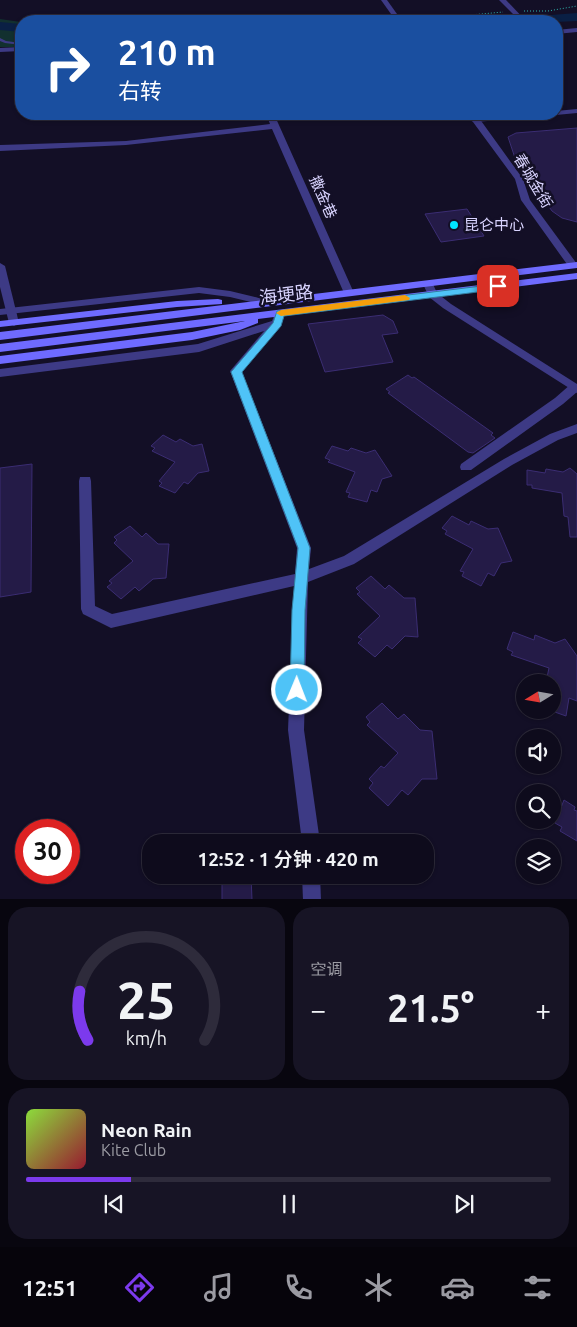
<!DOCTYPE html>
<html lang="zh">
<head>
<meta charset="utf-8">
<style>
  :root { --surface:#0e0b1c; --page:#171425; --text:#f1f3f6; --muted:#9b9ba3; --line:#2e2b3b; --accent:#7c3aed }
  body { margin:0; font-family:Ubuntu,"Noto Sans SC",sans-serif; background:var(--page); color:var(--text); height:100vh; display:flex; flex-direction:column; font-size:19px; white-space:nowrap }
  * { box-sizing:border-box; margin:0 }
  p { font-size:16px; color:var(--muted) }
  .icon { flex:none; width:28px; height:28px; fill:none; stroke:currentColor; stroke-width:2; stroke-linecap:round; stroke-linejoin:round }
  .map { position:relative; height:899px; overflow:hidden }
  .drawer { display:flex; flex-direction:column; gap:8px; padding:8px; background:#08060f; flex:1 }
  .drawer>* { flex:none }
  .top-card { position:absolute; left:15px; top:15px; width:548px; height:105px; border-radius:20px; box-shadow:0 1px 4px #0004,0 0 0 1px var(--line); background:#1a4fa0; color:#fff; overflow:hidden }
  .needle { width:32px; rotate:259deg }
  .controls { position:absolute; left:516px; top:674px; display:grid; gap:10px }
  .controls a { display:grid; place-items:center; width:45px; height:45px; border-radius:50%; background:var(--surface); box-shadow:0 1px 4px #0004,0 0 0 1px var(--line); font-size:25px }
  .speed { position:absolute; left:15px; top:819px; display:flex; gap:10px; font-size:25px; font-weight:700; text-align:center }
  .speed>* { display:grid; place-content:center; width:65px; height:65px; border-radius:50%; background:var(--surface); box-shadow:0 1px 4px #0004,0 0 0 1px var(--line); line-height:1 }
  .speed .limit { border:8px solid #d22; background:#fff; color:#111 }
  .pin { position:absolute; display:grid; place-items:center; width:42px; height:42px; color:#fff; margin:-21px; border-radius:10px; box-shadow:0 2px 8px #0006 }
  .me { position:absolute; width:55px; margin:-28px; rotate:1deg; stroke-linejoin:round; filter:drop-shadow(0 0 4px #0008) }
  .turn { display:flex; align-items:center; gap:18px; height:105px; padding:0 20px; font-size:22px }
  .turn .icon { width:65px; height:65px; stroke-width:2.5 }
  .turn b { display:block; font-size:35px; line-height:42px }
  .big { font-size:38px; font-weight:600; line-height:1.1 }
  .drawer .tile { flex:1; display:flex; flex-direction:column; justify-content:center; gap:8px; min-width:0; padding:0 18px; border-radius:20px; background:var(--page) }
  .drawer .dial { align-items:center; gap:0 }
  .dial svg { height:130px; overflow:visible; fill:none; stroke:var(--line); stroke-width:7; stroke-linecap:round; text-anchor:middle }
  .dial text { fill:var(--text); stroke:none }
  .song { display:flex; align-items:center; gap:15px }
  .cover { width:60px; height:60px; border-radius:8px; background:linear-gradient(135deg,hsl(90 70% 55%),hsl(350 70% 35%)) }
  .played { height:5px; border-radius:2px; background:linear-gradient(90deg,var(--accent) 20%,var(--line) 20%) }
  .keys { display:flex; justify-content:space-around; direction:ltr }
  .heat { display:flex; justify-content:space-between; align-items:center; font-size:28px; direction:ltr }
  .drawer .tiles { flex:1; display:grid; gap:8px; grid-template-columns:1fr 1fr }
  .tile:last-child { grid-column:span 2 }
  .trip { position:absolute; left:142px; top:834px; width:292px; height:50px; border-radius:20px; background:var(--surface); box-shadow:0 1px 4px #0004,0 0 0 1px var(--line); font-weight:600; line-height:50px; text-align:center }
  .menu { display:flex; height:80px; justify-content:space-around; align-items:center; background:#06040b; color:var(--muted) }
  .menu .icon { width:35px; height:35px }
  .menu .active { color:var(--accent) }
  .menu b { font-size:22px; color:var(--text) }
  .map>svg:first-child { display:block }
  .green { fill:#12302f }
  .lines { fill:none; stroke-linecap:round; stroke-linejoin:round }
  .river { fill:#0a1f44; fill-rule:evenodd }
  .building { fill:#241b47; stroke:#3b2d73 }
  .path { stroke:#2fb8b0; stroke-width:1; stroke-dasharray:1 2; stroke-linecap:butt }
  .service { fill:#3d3a85; fill-rule:evenodd }
  .pedestrian { fill:#3d3a85; fill-rule:evenodd }
  .minor { fill:#3d3a85; fill-rule:evenodd }
  .tertiary { fill:#3d3a85; fill-rule:evenodd }
  .secondary { fill:#6f6bff; fill-rule:evenodd }
  .route { fill:#4fc3f7; stroke:#337fa1 }
  .slow { fill:#f59e0b }
  .poi-dot { fill:#00e5ff; stroke:#130f26; stroke-width:2 }
  .labels { text-anchor:middle; stroke-width:5; stroke-linejoin:round; paint-order:stroke }
  .far-street-label { font-size:15px; fill:#d9d4ff; stroke:#130f26 }
  .far-poi-label { font-size:15px; fill:#d9d4ff; stroke:#130f26; text-anchor:start }
  .street-label { font-size:18px; fill:#d9d4ff; stroke:#130f26 }
</style>
</head>
<body>
<div class="map">
<svg width="577" height="900" viewBox="0 0 577 900">
  <rect width="100%" height="100%" fill="#130f26"/>
  <polygon class="green" points="0,19 21,22 21,47 0,47"/>
  <g class="lines">
    <g class="river">
      <polygon points="577,13 577,21 556,22 532,20 538,16"/>
      <polygon points="0,22 21,24 21,32 0,30"/>
    </g>
  </g>
  <g class="building">
    <polygon points="577,128 577,222 562,218 552,211 515,158 508,137 516,133"/>
    <polygon points="467,209 484,236 441,242 425,214"/>
    <polygon points="383,315 393,321 398,333 382,335 393,362 325,372 308,324"/>
    <polygon points="408,375 412,378 414,377 493,433 491,435 495,438 473,453 468,452 388,393 390,392 386,389"/>
    <polygon points="163,435 176,442 180,439 193,446 202,444 209,471 198,473 188,484 184,482 175,493 159,486 162,483 159,481 175,462 152,451 155,448 151,446"/>
    <polygon points="332,446 348,451 351,448 366,453 375,450 392,476 382,479 377,492 371,490 367,502 348,497 350,493 346,492 355,472 328,462 330,460 325,458"/>
    <polygon points="32,464 31,592 0,597 0,468"/>
    <polygon points="570,468 577,474 577,537 570,537 568,517 564,516 562,493 532,488 532,485 527,485 527,470 545,473 546,469 563,472"/>
    <polygon points="452,516 469,525 471,521 488,529 498,528 512,561 501,563 494,576 488,573 481,586 462,576 464,572 460,571 473,549 445,534 447,531 442,528"/>
    <polygon points="130,526 142,537 146,533 158,544 169,544 166,578 153,579 139,591 135,587 121,599 107,587 112,583 109,581 133,561 114,543 117,540 114,537"/>
    <polygon points="371,576 385,589 389,585 404,598 415,598 418,637 405,636 392,649 387,645 375,657 358,643 362,639 358,637 380,616 357,594 360,592 356,588"/>
    <polygon points="513,632 534,640 535,635 555,643 565,639 577,656 577,701 569,698 566,716 552,711 552,682 546,682 549,668 511,655 513,652 507,649"/>
    <polygon points="382,703 398,719 404,714 420,730 432,731 437,779 422,779 408,795 402,790 388,806 369,788 373,783 369,779 381,766 384,768 398,753 367,725 370,722 366,717"/>
    <polygon points="564,800 575,807 574,810 577,811 577,841 560,831 562,827 555,823"/>
    <polygon points="222,875 251,875 252,900 222,900"/>
  </g>
  <g class="lines">
    <g class="path">
      <polyline points="524,11 548,11 577,6"/>
      <polyline points="407,18 438,18 503,12"/>
    </g>
    <polygon class="service" points="0,38 6,41 21,43 21,45 5,43 0,41"/>
    <g class="pedestrian">
      <polygon points="577,109 577,113 556,115 553,114 556,114 556,111"/>
      <polygon points="525,114 547,114 544,116 476,122 473,120 476,118"/>
    </g>
    <g class="minor">
      <polygon points="381,0 387,0 402,21 396,21"/>
      <polygon points="499,0 506,0 526,21 520,21"/>
      <polygon points="21,47 21,51 0,52 0,48"/>
      <polygon points="266,114 274,114 354,293 353,295 345,295 344,293 272,129 126,145 0,151 0,145 126,141 270,124"/>
      <polygon points="462,114 471,114 479,118 523,179 530,200 577,264 577,267 569,267 521,200 515,179 473,122"/>
      <polygon points="199,287 230,291 272,301 273,303 268,306 230,297 199,293 0,315 0,309"/>
      <polygon points="280,310 285,313 282,323 242,372 311,548 309,569 344,556 504,459 550,434 577,424 577,433 558,440 512,465 354,564 308,582 304,730 320,842 302,842 288,730 294,586 111,628 83,614 81,609 79,481 80,477 90,477 91,481 95,606 112,614 295,574 297,548 230,371 264,331 199,352 0,377 0,369 198,344 272,321 276,311"/>
      <polygon points="571,384 577,384 577,392 563,404 471,470 461,470 460,467 461,464 555,398"/>
      <polygon points="302,875 320,875 321,900 303,900"/>
    </g>
    <g class="tertiary">
      <polygon points="577,28 577,32 556,34 556,30"/>
      <polygon points="0,263 5,266 19,323 14,326 9,323 0,287"/>
      <polygon points="428,281 432,282 437,293 451,304 577,384 577,393 443,308 429,297 423,284"/>
    </g>
    <g class="secondary">
      <polygon points="577,262 577,268 0,340 0,332"/>
      <polygon points="577,273 577,279 258,319 258,323 240,330 192,340 0,364 0,356 192,332 245,321 0,352 0,344"/>
      <polygon points="218,299 222,300 222,304 177,307 0,327 0,321 177,301"/>
    </g>
  </g>
  <polygon class="route" points="498,284 502,284 502,289 284,316 281,326 242,372 310,548 305,610 304,690 302,695 297,696 292,695 290,690 292,610 298,548 231,372 273,323 277,311"/>
  <polygon class="slow" points="405,295 410,298 409,300 281,316 276,313 281,310"/>
  <circle class="poi-dot" cx="454" cy="225" r="5"/>
  <g class="labels">
    <g class="far-street-label">
      <text transform="translate(533 181) rotate(59)" y="5">春城金街</text>
      <text transform="translate(323 197) rotate(66)" y="5">撒金巷</text>
    </g>
    <g class="far-poi-label">
      <text x="464" y="230">昆仑中心</text>
    </g>
    <g class="street-label">
      <text transform="translate(286 295) rotate(-7)" y="6">海埂路</text>
    </g>
  </g>
</svg>
<div class="controls">
<a><svg class="needle" viewBox="-14 -14 28 28"><path d="M0-13l5 13h-10z" fill="#e53935"/><path d="M0 13l5-13h-10z" fill="#9b9ba3"/></svg></a>
<a><svg class="icon" aria-label="sound" viewBox="0 0 24 24"><path d="M4 9h4l5-4v14l-5-4H4zM17 9q2 3 0 6"/></svg></a>
<a><svg class="icon" aria-label="search" viewBox="0 0 24 24"><circle cx="10" cy="10" r="6"/><path d="M15 15l6 6"/></svg></a>
<a><svg class="icon" aria-label="layers" viewBox="0 0 24 24"><path d="M12 4l9 5-9 5-9-5zM3 14l9 5 9-5"/></svg></a>
</div>
<div class="speed"><div class="limit">30</div></div>
<div class="pin" style="left:498px;top:286px;background:#d93025"><svg class="icon" aria-label="arrive" viewBox="0 0 24 24"><path d="M6 21V4h12l-3 4 3 4H6"/></svg></div>
<svg class="me" style="left:297px;top:690px" viewBox="-20 -20 40 40"><circle r="17" fill="#4fc3f7" stroke="#fff" stroke-width="3"/><path d="M0-11L8 9 0 5-8 9z" fill="#fff"/></svg>
<div class="trip">12:52 · 1 分钟 · 420 m</div>
<div class="top-card">
<div class="turn"><svg class="icon" aria-label="right" viewBox="0 0 24 24"><path d="M7 20v-9h11M14 6l5 5-5 5"/></svg><div><b>210 m</b>右转</div></div>
</div>
</div>
<section class="drawer">
<div class="tiles">
<div class="tile dial"><svg viewBox="0 0 100 80">
<path d="M14 69A42 42 0 1 1 86 69"/>
<path d="M14 69A42 42 0 0 1 9 39" stroke="#7c3aed"/>
<text x="50" y="56" font-size="32" font-weight="700">25</text>
<text x="50" y="72" font-size="11">km/h</text>
</svg></div>
<div class="tile"><p>空调</p>
<div class="heat"><a>−</a><b class="big">21.5°</b><a>+</a></div>
</div>
<div class="tile">
<div class="song"><i class="cover"></i><div><b>Neon Rain</b><p>Kite Club</p></div></div>
<div class="played"></div>
<div class="keys"><svg class="icon" aria-label="previous" viewBox="0 0 24 24"><path d="M18 5L8 12l10 7zM5 5v14"/></svg><svg class="icon" aria-label="pause" viewBox="0 0 24 24"><path d="M8 5v14M16 5v14"/></svg><svg class="icon" aria-label="next" viewBox="0 0 24 24"><path d="M6 5l10 7-10 7zM19 5v14"/></svg></div>
</div>
</div>
</section>
<nav class="menu">
<b>12:51</b>
<svg class="icon active" aria-label="directions" viewBox="0 0 24 24"><path d="M12 3l9 9-9 9-9-9zM9 14v-3h6M13 9l2 2-2 2"/></svg>
<svg class="icon" aria-label="music" viewBox="0 0 24 24"><path d="M9 18V5l10-2v13"/><circle cx="6" cy="18" r="3"/><circle cx="16" cy="16" r="3"/></svg>
<svg class="icon" aria-label="phone" viewBox="0 0 24 24"><path d="M5 4h4l2 5-3 2q2 4 5 5l2-3 5 2v4C11 20 4 13 5 4z"/></svg>
<svg class="icon" aria-label="climate" viewBox="0 0 24 24"><path d="M12 3v18M4 7l16 10M4 17L20 7"/></svg>
<svg class="icon" aria-label="car" viewBox="0 0 24 24"><path d="M5 17H2v-5l4-1 3-4h7l3 4 3 1v5h-3M9 17h6M6 11h13"/><circle cx="7" cy="17" r="2"/><circle cx="17" cy="17" r="2"/></svg>
<svg class="icon" aria-label="filters" viewBox="0 0 24 24"><path d="M4 7h16M4 17h16"/><circle cx="9" cy="7" r="2"/><circle cx="15" cy="17" r="2"/></svg>
</nav>
</body>
</html>
